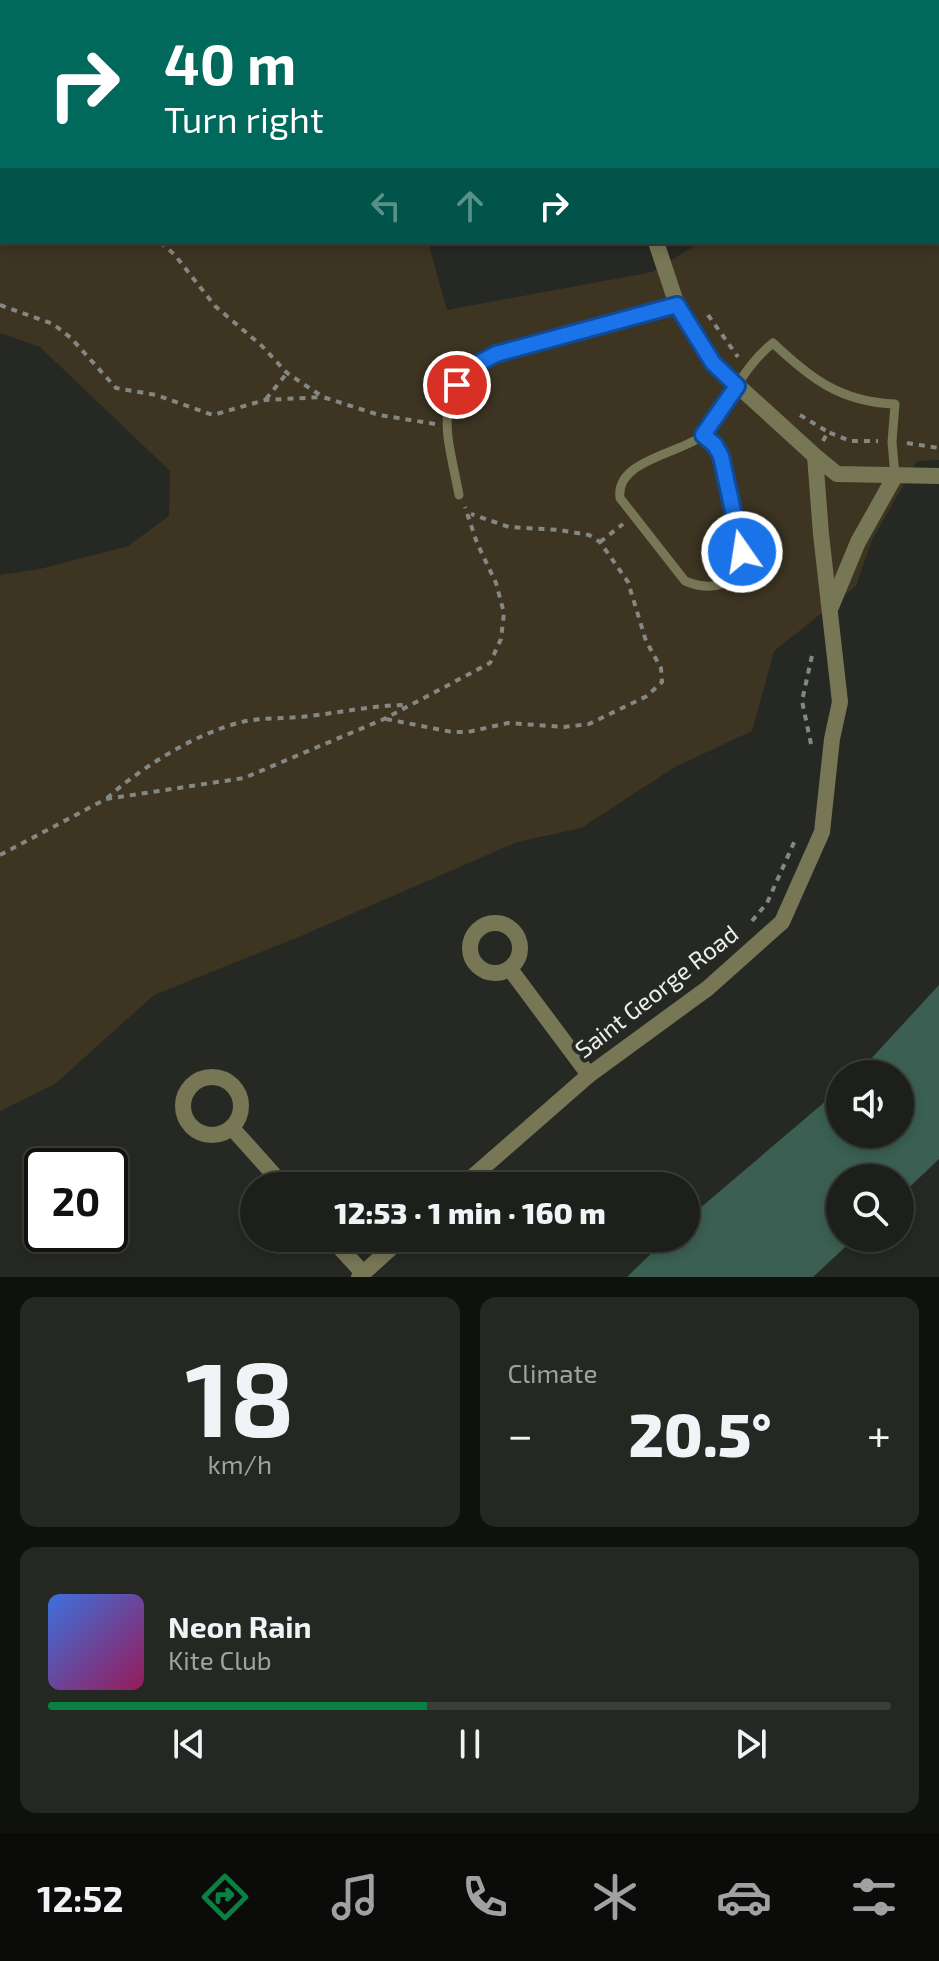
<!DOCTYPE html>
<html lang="en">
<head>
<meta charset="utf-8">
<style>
  :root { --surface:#1c1f1a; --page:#252723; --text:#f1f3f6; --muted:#a0a2a2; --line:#3a3d39; --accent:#0b8043 }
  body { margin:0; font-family:"Exo 2",sans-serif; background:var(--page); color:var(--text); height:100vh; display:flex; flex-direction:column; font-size:30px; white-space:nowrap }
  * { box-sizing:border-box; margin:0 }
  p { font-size:26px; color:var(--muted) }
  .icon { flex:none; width:44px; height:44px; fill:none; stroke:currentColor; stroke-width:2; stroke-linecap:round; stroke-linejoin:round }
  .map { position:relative; height:1277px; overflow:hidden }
  .panel { display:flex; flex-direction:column; gap:20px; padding:20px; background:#0f110e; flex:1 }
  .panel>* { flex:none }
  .guide { position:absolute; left:0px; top:0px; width:940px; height:244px; box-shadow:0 4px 12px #0003,0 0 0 2px var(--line); background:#00695c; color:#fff; overflow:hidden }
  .buttons { position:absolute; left:826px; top:1060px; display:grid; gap:16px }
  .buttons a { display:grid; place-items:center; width:88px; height:88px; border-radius:50%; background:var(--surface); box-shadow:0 4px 12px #0003,0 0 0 2px var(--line); font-size:40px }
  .speed { position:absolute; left:24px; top:1148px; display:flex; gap:16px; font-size:40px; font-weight:700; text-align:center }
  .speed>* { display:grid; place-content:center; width:104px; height:104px; border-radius:50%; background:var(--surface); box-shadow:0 4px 12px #0003,0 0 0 2px var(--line); line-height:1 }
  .speed .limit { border:4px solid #111; border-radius:12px; background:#fff; color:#111 }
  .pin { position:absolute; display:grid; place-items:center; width:68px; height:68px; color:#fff; margin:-34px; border:4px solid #fff; border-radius:50%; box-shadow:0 2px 8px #0007 }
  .me { position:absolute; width:88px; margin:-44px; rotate:347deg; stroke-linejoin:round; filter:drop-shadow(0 0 6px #0008) }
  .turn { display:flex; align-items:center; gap:28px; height:168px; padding:0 32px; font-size:36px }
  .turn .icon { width:104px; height:104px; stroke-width:2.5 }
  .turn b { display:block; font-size:56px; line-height:68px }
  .lanes { display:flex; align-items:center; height:76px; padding:0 32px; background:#0003; justify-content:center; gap:40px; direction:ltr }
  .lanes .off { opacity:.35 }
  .big { font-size:60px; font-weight:800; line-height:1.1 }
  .panel .widget { flex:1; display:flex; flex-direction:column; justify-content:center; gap:12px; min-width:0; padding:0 28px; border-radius:16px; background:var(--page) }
  .panel .dial { align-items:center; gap:0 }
  .dial b { font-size:104px; line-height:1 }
  .song { display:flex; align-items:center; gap:24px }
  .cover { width:96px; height:96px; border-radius:12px; background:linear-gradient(135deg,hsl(220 70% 55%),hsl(330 70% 35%)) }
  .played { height:8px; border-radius:4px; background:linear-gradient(90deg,var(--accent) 45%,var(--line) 45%) }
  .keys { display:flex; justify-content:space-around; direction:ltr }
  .heat { display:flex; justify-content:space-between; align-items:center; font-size:44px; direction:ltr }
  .panel .tiles { flex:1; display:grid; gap:20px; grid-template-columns:1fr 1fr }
  .widget:last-child { grid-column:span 2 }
  .trip { position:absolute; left:240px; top:1172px; width:460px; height:80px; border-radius:40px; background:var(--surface); box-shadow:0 4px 12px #0003,0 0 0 2px var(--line); font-weight:800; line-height:80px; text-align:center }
  .tab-bar { display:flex; height:128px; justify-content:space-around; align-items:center; background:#0b0c0a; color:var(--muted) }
  .tab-bar .icon { width:56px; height:56px }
  .tab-bar .selected { color:var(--accent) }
  .tab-bar b { font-size:36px; color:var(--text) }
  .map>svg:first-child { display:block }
  .green { fill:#3d3422 }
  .water { fill:#3b5f53 }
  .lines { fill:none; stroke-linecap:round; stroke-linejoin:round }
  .path { stroke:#858782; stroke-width:4; stroke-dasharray:6 6; stroke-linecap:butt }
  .lane { stroke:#777655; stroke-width:9 }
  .street { stroke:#777655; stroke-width:16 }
  .route-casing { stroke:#114b97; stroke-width:20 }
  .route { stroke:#1a73e8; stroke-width:14 }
  .labels { text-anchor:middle; stroke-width:8; stroke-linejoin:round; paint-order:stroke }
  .street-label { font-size:24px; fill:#edefeb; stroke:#262923 }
</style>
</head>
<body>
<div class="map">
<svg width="939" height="1277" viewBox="0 0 939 1277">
  <rect width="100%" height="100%" fill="#262923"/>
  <polygon class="green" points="0,0 230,2 2,2 2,242 428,242 447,310 652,272 701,242 938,242 939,136 939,460 917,461 872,540 856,586 774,651 752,731 675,767 581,828 517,842 301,936 154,995 55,1084 0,1111 0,575 40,569 128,546 169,516 170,471 40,347 0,333"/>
  <polygon class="water" points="939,985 939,1159 900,1196 900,1178 840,1178 840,1238 855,1238 813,1277 627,1277 667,1238 686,1238 686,1220 840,1089 840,1134 900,1134 900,1074 857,1074"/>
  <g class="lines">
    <g class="path">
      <polyline points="599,0 600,2"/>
      <polyline points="0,87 2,89"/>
      <polyline points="160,242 174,254 215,306 262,346 287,373 323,397 379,415 435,424"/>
      <polyline points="0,305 53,324 71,338 116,388 156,395 213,415 265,400 323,397"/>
      <polyline points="708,315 738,357"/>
      <polyline points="266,399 287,373"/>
      <polyline points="800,415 828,432"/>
      <polyline points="823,441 828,432 850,441 878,441"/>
      <polyline points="907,443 939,448"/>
      <polyline points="600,542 623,524"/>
      <polyline points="386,719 452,732 468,732 508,723 564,727 589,724 647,696 662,682 661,668 646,641 628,582 600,542 589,535 560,530 509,527 471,514"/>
      <polyline points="811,744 802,701 813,651"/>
      <path d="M107,798C142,767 196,733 242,722C263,717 287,719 310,716C343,712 375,705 408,705"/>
      <polyline points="0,855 106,799 244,778 384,719 490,663 501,639 504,613 496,583 477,543 465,507"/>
      <polyline points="752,921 767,903 796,838"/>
    </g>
    <g class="lane">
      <path d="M703,435L715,445L721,456L742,552C742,586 712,592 685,581L620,498C615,461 678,454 702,436C709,430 715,418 720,411C737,386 750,361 773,343C811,379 841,402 895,404L892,442L895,476"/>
      <path d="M459,495C447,431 428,391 496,354L677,305"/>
    </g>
    <g class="street">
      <polyline points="576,0 577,2"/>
      <polyline points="656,242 677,305 713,363 815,456 837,474 939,476"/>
      <polyline points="831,607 858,542 895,476"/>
      <circle cx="495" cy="948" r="25"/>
      <polyline points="510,969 589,1075"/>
      <circle cx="212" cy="1106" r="29"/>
      <polyline points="232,1128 284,1186"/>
      <polyline points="462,1186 589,1075 708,988 782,922 822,832 832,739 840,702 821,534 815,456"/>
      <polyline points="331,1238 363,1273"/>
      <polyline points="359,1277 402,1238"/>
    </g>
  </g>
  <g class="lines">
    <g class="route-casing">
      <polyline id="route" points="457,385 472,367 496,354 677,305 713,363 737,386 703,435 715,445 721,456 742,552"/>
    </g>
    <use href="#route" class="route"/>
  </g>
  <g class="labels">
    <g class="street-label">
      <text transform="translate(657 992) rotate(-38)" y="8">Saint George Road</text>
    </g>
  </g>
</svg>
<div class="buttons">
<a><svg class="icon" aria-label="sound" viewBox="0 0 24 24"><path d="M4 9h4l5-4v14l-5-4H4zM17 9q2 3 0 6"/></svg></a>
<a><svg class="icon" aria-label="search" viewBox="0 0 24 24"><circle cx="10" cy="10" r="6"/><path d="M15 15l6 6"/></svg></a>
</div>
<div class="speed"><div class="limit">20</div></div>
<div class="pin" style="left:457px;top:385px;background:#d93025"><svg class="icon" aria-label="arrive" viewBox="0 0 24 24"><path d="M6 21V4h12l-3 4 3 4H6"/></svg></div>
<svg class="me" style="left:742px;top:552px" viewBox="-20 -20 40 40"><circle r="17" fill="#1a73e8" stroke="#fff" stroke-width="3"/><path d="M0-11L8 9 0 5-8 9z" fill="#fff"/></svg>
<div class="trip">12:53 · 1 min · 160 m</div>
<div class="guide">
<div class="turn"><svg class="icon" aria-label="right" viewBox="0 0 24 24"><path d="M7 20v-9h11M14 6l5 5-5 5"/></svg><div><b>40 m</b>Turn right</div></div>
<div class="lanes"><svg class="icon off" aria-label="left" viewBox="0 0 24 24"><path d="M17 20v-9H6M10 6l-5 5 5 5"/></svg><svg class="icon off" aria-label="ahead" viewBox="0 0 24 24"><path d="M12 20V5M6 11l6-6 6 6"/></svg><svg class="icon" aria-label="right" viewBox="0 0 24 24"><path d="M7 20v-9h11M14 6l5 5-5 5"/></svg></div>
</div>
</div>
<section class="panel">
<div class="tiles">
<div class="widget dial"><b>18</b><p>km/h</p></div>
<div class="widget"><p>Climate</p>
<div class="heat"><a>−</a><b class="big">20.5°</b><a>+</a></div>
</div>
<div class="widget">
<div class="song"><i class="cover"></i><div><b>Neon Rain</b><p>Kite Club</p></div></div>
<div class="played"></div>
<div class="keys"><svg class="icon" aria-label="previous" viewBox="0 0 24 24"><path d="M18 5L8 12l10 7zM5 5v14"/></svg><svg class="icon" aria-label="pause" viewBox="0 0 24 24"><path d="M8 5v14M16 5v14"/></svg><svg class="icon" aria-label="next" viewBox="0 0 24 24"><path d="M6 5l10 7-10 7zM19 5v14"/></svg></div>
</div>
</div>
</section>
<nav class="tab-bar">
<b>12:52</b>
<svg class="icon selected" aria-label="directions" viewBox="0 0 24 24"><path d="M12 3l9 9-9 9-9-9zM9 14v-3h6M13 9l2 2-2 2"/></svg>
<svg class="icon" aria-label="music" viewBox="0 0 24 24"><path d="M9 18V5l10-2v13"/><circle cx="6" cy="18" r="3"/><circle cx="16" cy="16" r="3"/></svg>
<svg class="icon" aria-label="phone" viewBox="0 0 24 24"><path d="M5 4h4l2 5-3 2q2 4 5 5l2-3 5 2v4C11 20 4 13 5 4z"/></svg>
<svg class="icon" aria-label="climate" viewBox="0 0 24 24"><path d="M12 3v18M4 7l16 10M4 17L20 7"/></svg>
<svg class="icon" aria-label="car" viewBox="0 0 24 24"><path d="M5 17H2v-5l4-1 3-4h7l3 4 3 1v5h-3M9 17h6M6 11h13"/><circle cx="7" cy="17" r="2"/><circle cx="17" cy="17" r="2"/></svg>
<svg class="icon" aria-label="filters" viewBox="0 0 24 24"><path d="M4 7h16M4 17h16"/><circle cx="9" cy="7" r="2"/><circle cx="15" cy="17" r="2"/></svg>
</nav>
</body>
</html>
